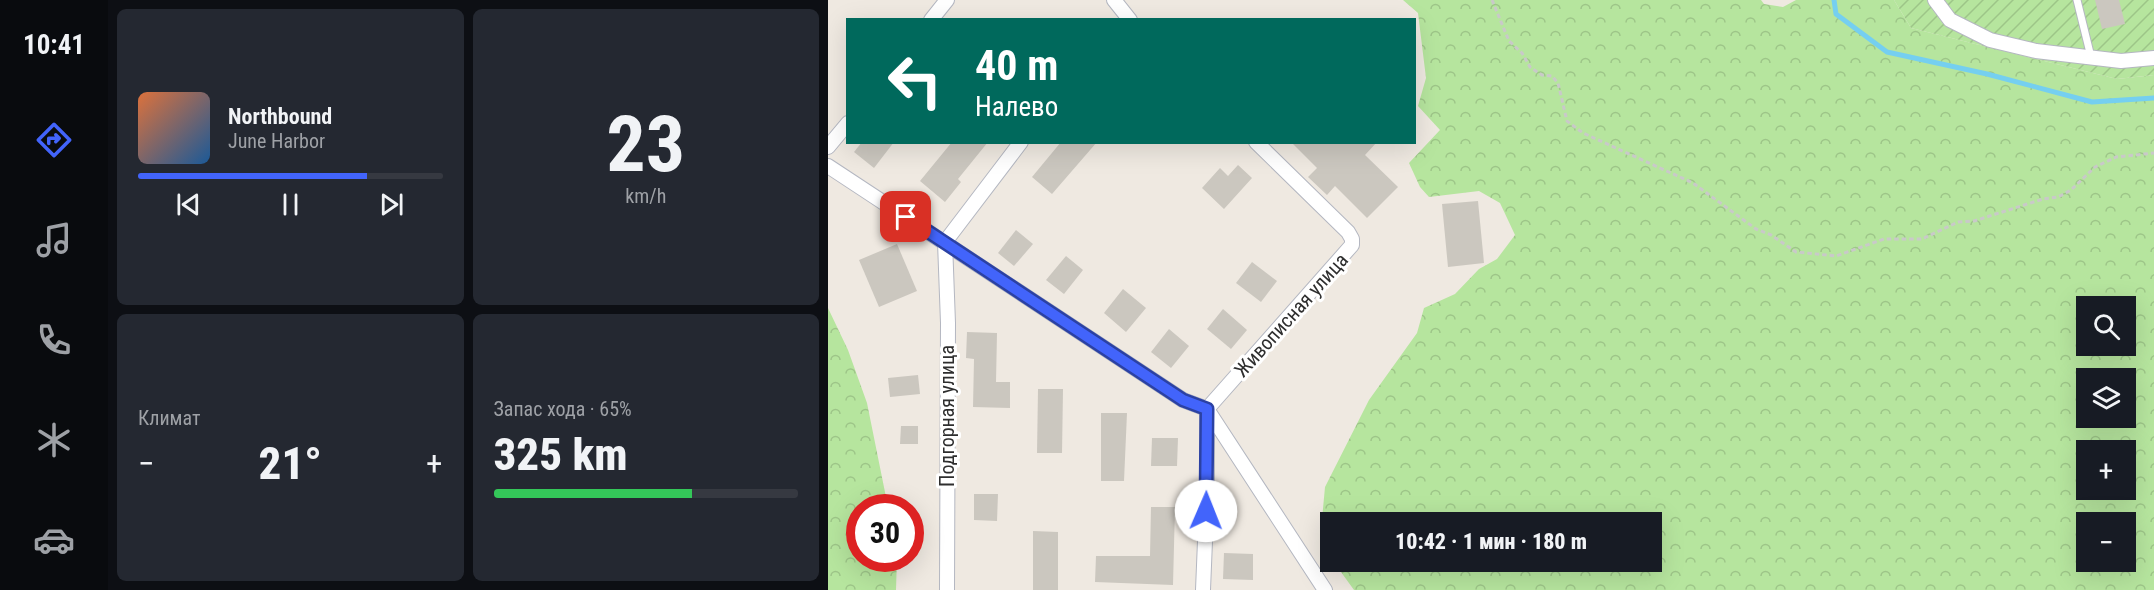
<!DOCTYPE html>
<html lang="ru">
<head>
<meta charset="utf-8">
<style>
  :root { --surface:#171b24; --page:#242831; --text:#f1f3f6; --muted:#9ea1a6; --line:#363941; --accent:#4264fb }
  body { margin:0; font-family:"Roboto Condensed",sans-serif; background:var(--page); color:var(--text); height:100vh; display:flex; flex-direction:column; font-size:22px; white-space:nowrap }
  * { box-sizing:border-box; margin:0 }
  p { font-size:20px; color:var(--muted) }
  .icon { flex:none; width:33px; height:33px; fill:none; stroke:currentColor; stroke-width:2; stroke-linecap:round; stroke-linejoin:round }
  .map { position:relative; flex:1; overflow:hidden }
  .sheet { display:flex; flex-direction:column; gap:9px; padding:9px; background:#0d0f14; width:720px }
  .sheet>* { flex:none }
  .hud { position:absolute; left:18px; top:18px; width:570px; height:126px; border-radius:0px; box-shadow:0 6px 24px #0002; background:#00695c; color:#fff; overflow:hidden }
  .fabs { position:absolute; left:1248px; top:296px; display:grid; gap:12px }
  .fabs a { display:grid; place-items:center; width:60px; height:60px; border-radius:0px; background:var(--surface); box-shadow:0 6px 24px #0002; font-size:30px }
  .speed { position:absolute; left:18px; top:494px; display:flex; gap:12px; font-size:30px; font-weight:700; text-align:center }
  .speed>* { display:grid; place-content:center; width:78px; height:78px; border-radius:50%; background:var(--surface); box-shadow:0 6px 24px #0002; line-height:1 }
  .speed .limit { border:9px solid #d22; background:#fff; color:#111 }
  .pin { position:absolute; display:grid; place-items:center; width:51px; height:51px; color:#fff; margin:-26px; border-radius:12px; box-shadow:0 3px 9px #0006 }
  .me { position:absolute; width:66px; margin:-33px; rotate:1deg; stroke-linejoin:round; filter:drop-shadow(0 0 4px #0008) }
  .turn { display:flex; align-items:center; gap:21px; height:126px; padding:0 30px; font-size:27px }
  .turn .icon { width:78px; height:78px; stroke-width:2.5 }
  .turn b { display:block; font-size:42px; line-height:51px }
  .big { font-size:45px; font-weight:800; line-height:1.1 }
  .sheet .card { flex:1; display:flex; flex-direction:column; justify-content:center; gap:9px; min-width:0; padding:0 21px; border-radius:9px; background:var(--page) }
  .sheet .dial { align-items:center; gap:0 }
  .dial b { font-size:78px; line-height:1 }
  .song { display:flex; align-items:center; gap:18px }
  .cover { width:72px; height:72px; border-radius:9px; background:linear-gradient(135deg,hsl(20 70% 55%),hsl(210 70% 35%)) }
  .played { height:6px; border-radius:3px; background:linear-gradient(90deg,var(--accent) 75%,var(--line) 75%) }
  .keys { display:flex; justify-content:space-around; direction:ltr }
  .heat { display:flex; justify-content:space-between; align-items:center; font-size:33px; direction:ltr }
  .charge { height:9px; border-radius:4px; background:linear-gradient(90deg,#34c759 65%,var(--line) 0) }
  .sheet .tiles { flex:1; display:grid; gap:9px; grid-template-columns:repeat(2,1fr) }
  .trip { position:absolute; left:492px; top:512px; width:342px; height:60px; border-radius:0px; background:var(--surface); box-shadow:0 6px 24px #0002; font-weight:800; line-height:60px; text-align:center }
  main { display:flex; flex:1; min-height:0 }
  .menu { display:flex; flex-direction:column; width:108px; justify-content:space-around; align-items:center; background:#090b0e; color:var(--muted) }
  .menu .icon { width:42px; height:42px }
  .menu .current { color:var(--accent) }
  .menu b { font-size:27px; color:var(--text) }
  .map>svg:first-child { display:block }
  .forest { fill:url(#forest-crowns); fill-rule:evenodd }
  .garden { fill:url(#garden-furrows) }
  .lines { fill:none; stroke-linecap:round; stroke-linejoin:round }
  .stream { stroke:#75cff0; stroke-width:5 }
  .building { fill:#cbc7bf }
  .lane-casing { stroke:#b4b7c1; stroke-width:9 }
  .street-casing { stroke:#b4b7c1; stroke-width:16 }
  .path { stroke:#c9c9c9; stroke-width:3; stroke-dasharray:4.5 3; stroke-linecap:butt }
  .lane { stroke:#fff; stroke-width:7 }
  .street { stroke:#fff; stroke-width:14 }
  .route-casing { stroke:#2b41a3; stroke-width:15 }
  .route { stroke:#4264fb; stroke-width:10 }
  .labels { text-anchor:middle; stroke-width:6; stroke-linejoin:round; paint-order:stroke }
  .street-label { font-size:20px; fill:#2e2e2e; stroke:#fff }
</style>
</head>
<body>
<main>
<nav class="menu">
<b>10:41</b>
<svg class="icon current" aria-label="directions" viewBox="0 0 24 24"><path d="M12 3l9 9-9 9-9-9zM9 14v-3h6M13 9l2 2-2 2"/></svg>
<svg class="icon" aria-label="music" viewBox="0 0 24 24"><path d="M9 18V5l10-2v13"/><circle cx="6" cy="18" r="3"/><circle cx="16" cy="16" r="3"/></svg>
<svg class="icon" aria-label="phone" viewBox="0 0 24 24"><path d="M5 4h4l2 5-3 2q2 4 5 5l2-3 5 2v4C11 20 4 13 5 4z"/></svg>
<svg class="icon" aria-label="climate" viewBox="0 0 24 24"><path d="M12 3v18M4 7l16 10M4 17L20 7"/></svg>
<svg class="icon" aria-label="car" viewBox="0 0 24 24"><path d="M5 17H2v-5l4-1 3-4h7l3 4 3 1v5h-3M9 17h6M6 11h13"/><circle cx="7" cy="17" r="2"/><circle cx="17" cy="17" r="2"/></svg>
</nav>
<section class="sheet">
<div class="tiles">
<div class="card">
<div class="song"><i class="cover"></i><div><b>Northbound</b><p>June Harbor</p></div></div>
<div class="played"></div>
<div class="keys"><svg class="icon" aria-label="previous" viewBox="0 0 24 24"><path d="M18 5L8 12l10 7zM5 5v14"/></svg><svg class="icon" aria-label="pause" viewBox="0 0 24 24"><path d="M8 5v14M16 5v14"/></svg><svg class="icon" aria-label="next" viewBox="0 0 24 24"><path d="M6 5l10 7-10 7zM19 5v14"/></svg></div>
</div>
<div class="card dial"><b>23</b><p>km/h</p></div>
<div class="card"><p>Климат</p>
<div class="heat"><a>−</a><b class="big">21°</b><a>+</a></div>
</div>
<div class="card"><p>Запас хода · 65%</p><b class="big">325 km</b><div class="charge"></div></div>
</div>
</section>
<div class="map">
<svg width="1326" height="590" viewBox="0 0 1326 590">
  <defs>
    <pattern id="forest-crowns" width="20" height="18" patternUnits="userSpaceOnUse" patternTransform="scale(1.5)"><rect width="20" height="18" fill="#b6e59e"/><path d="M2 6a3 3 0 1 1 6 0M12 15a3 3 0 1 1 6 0" fill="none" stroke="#9dc588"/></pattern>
    <pattern id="garden-furrows" width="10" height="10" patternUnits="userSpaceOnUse" patternTransform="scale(1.5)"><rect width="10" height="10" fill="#b6e59e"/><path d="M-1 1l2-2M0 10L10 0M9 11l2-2" fill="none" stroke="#9dc588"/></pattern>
  </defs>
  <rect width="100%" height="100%" fill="#efe9e1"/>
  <g class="forest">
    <path d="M575,0H933L936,4L955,7L968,0H1066L1083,28L1289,79L1326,75V590H526L505,561H824V522H502V555L493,530L497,487L541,400L589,333L596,308L627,294L651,269L669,259L687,235L672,203L651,191L601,197L592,187L581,163L612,130L590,106L598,78L590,13ZM1258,306H1298V345H1258ZM1258,378H1298V417H1258ZM1258,450H1298V489H1258ZM1258,522H1298V561H1258Z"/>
    <polygon points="0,308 20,350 39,403 60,507 32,507 32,558 69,558 68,590 0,590"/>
  </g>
  <polygon class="garden" points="1066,0 1326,0 1326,75 1289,79 1083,28"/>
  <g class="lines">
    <polyline class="stream" points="1006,0 1008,14 1059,52 1159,74 1264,102 1326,98"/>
  </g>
  <g class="building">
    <polygon points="1267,0 1291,0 1297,24 1274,29"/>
    <polygon points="34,142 66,142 46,168 26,152"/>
    <polygon points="124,142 160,142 130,179 133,182 117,202 92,181"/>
    <polygon points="233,142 269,142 224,194 204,177"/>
    <polygon points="463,142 549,142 537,155 570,187 539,218 507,186 499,195 480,177 489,168"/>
    <polygon points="410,165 424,178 396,209 374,188 392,168 400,176"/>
    <polygon points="650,201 656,263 620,267 614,204"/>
    <polygon points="188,230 205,244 186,266 170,253"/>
    <polygon points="69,244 89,291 51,307 31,260"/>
    <polygon points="238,256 255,270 236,294 218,280"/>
    <polygon points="424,262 449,281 433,302 408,283"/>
    <polygon points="295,289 318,308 298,332 276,313"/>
    <polygon points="395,309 419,330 403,349 379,329"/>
    <polygon points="341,329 361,346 343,368 323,352"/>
    <polygon points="139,332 169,333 168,382 182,382 182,408 145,407 146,359 138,358"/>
    <polygon points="90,375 92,394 62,397 60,378"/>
    <polygon points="210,389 235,389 234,453 209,453"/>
    <polygon points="273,413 299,413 296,481 273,481"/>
    <polygon points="73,426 90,426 90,444 72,444"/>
    <polygon points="324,438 350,438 349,466 323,466"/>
    <polygon points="146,494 170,494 169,521 146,520"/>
    <polygon points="323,507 347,507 345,585 267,582 268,556 322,556"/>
    <polygon points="205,531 230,532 230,590 205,590"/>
    <polygon points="396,553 425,554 425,580 395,579"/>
  </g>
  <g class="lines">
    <g class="lane-casing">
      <polyline id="lane" points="1249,0 1263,57"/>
    </g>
    <g class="street-casing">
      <g id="street">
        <polyline points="286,0 302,20"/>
        <polyline points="1107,0 1122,20 1162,40 1208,51 1293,61 1326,58"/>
        <polyline points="103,20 119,0"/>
        <polyline points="0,147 20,123"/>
        <polyline points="0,166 355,400 379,409"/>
        <polyline points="117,242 120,323 119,590"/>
        <polyline points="117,242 193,142"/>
        <polyline points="379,409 524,245 524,239 520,232 428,142"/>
        <polyline points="379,409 497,590"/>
        <polyline points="375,590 379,492 379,409"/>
      </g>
    </g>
    <polyline class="path" points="664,0 681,41 694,53 702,67 714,75 724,76 730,83 739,121 755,133 865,183 928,229 943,235 968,252 1008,256 1056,239 1094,239 1130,222 1146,221 1215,199 1230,197 1243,190 1267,167 1288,157 1326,153"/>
    <use href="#lane" class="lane"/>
    <use href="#street" class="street"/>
  </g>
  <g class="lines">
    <g class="route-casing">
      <polyline id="route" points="78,217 355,400 379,409 378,511"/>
    </g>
    <use href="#route" class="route"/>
  </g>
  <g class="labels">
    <g class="street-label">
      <text transform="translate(463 315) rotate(-48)" y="7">Живописная улица</text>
      <text transform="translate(119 416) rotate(-90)" y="7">Подгорная улица</text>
    </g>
  </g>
</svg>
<div class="fabs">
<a><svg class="icon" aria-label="search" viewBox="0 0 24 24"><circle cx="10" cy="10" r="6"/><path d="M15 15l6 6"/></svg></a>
<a><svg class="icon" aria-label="layers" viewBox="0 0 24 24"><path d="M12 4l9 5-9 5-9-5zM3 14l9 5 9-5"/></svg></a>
<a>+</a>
<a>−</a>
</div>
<div class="speed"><div class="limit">30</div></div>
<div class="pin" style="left:78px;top:217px;background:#d93025"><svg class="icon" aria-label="arrive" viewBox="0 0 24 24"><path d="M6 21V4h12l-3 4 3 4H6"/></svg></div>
<svg class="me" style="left:378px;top:511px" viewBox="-20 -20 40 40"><circle r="19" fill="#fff"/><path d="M0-13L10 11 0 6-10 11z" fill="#4264fb"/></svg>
<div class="trip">10:42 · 1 мин · 180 m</div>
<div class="hud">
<div class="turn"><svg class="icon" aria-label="left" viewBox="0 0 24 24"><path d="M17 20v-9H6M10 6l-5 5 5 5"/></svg><div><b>40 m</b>Налево</div></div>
</div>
</div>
</main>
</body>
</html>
